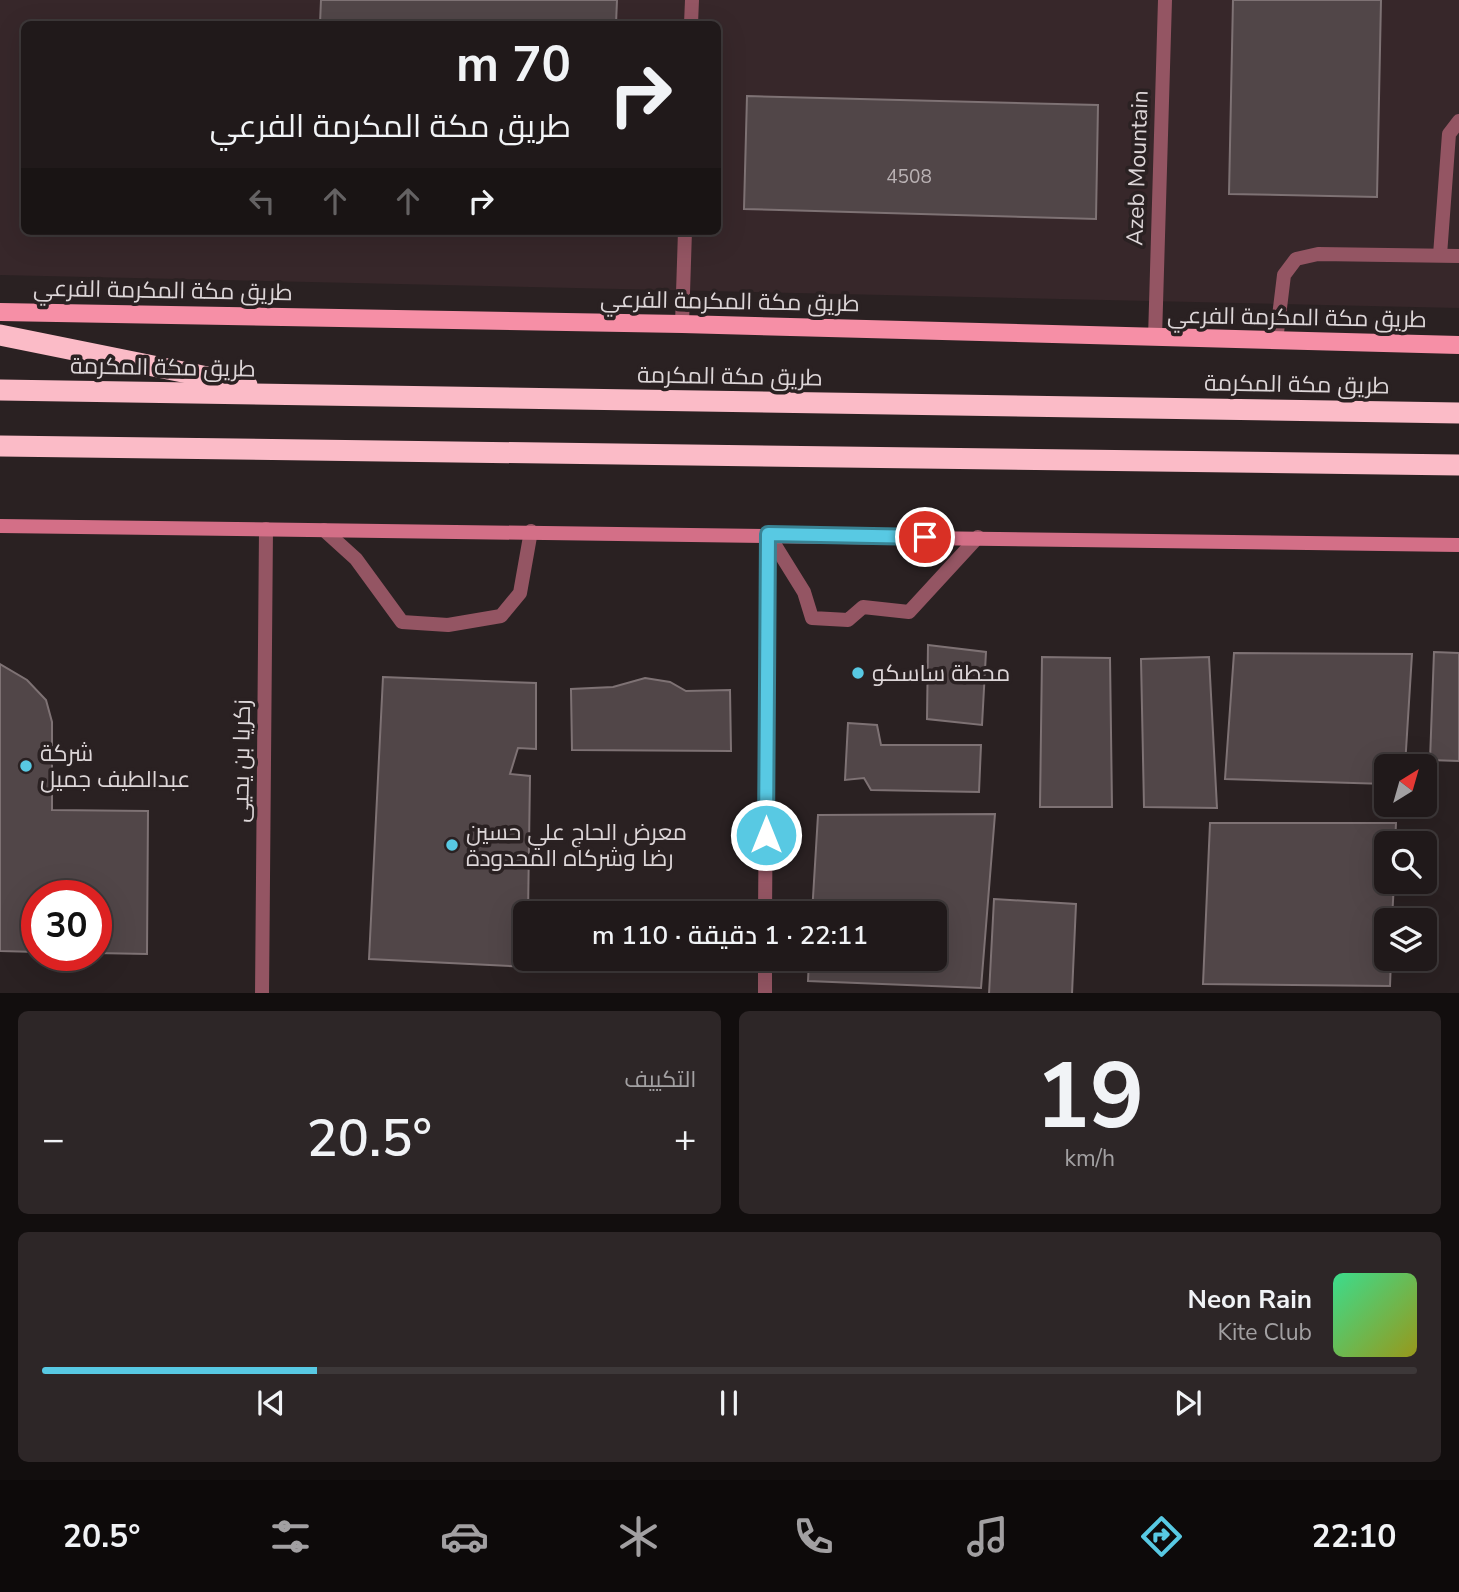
<!DOCTYPE html>
<html lang="ar">
<head>
<meta charset="utf-8">
<style>
  :root { --surface:#20191a; --page:#2d2627; --text:#f1f3f6; --muted:#a2a0a2; --line:#3d3839; --accent:#58c9e3 }
  body { margin:0; font-family:"Nunito Sans",Cairo,sans-serif; background:var(--page); color:var(--text); direction:rtl; height:100vh; display:flex; flex-direction:column; font-size:26px; white-space:nowrap }
  * { box-sizing:border-box; margin:0 }
  p { font-size:23px; color:var(--muted) }
  .icon { flex:none; width:38px; height:38px; fill:none; stroke:currentColor; stroke-width:2; stroke-linecap:round; stroke-linejoin:round }
  .map { position:relative; height:993px; overflow:hidden; direction:ltr }
  .sheet { display:flex; flex-direction:column; gap:18px; padding:18px; background:#120e0e; flex:1 }
  .sheet>* { flex:none }
  .top-card { position:absolute; left:21px; top:21px; width:700px; height:214px; border-radius:10px; box-shadow:0 7px 28px #0002,0 0 0 2px var(--line); direction:rtl; background:#20191a; color:var(--text); overflow:hidden }
  .needle { width:46px; rotate:37deg }
  .fabs { position:absolute; left:1374px; top:754px; display:grid; gap:14px }
  .fabs a { display:grid; place-items:center; width:63px; height:63px; border-radius:10px; background:var(--surface); box-shadow:0 7px 28px #0002,0 0 0 2px var(--line); font-size:35px }
  .speed { position:absolute; left:21px; top:880px; display:flex; gap:14px; font-size:35px; font-weight:700; text-align:center }
  .speed>* { display:grid; place-content:center; width:91px; height:91px; border-radius:50%; background:var(--surface); box-shadow:0 7px 28px #0002,0 0 0 2px var(--line); line-height:1 }
  .speed .limit { border:10px solid #d22; background:#fff; color:#111 }
  .pin { position:absolute; display:grid; place-items:center; width:60px; height:60px; color:#fff; margin:-30px; border:4px solid #fff; border-radius:50%; box-shadow:0 2px 7px #0007 }
  .me { position:absolute; width:77px; margin:-38px; rotate:0deg; stroke-linejoin:round; filter:drop-shadow(0 0 5px #0008) }
  .turn { display:flex; align-items:center; gap:24px; height:147px; padding:0 35px; font-size:32px }
  .turn .icon { width:91px; height:91px; stroke-width:2.5 }
  .turn b { display:block; font-size:49px; line-height:60px }
  .lanes { display:flex; align-items:center; height:66px; padding:0 35px; background:#0003; justify-content:center; gap:35px; direction:ltr }
  .lanes .off { opacity:.35 }
  .big { font-size:52px; font-weight:600; line-height:1.1 }
  .sheet .tile { flex:1; display:flex; flex-direction:column; justify-content:center; gap:10px; min-width:0; padding:0 24px; border-radius:10px; background:var(--page) }
  .sheet .dial { align-items:center; gap:0 }
  .dial b { font-size:91px; line-height:1 }
  .song { display:flex; align-items:center; gap:21px }
  .cover { width:84px; height:84px; border-radius:10px; background:linear-gradient(135deg,hsl(150 70% 55%),hsl(60 70% 35%)) }
  .played { height:7px; border-radius:4px; background:linear-gradient(90deg,var(--accent) 20%,var(--line) 20%) }
  .keys { display:flex; justify-content:space-around; direction:ltr }
  .heat { display:flex; justify-content:space-between; align-items:center; font-size:38px; direction:ltr }
  .sheet .tiles { flex:1; display:grid; gap:18px; grid-template-columns:1fr 1fr }
  .tile:last-child { grid-column:span 2 }
  .trip { position:absolute; left:513px; top:901px; width:434px; height:70px; border-radius:10px; background:var(--surface); box-shadow:0 7px 28px #0002,0 0 0 2px var(--line); font-weight:600; line-height:70px; text-align:center; direction:rtl }
  .menu { display:flex; height:112px; justify-content:space-around; align-items:center; background:#0d0a0a; color:var(--muted) }
  .menu .icon { width:49px; height:49px }
  .menu .current { color:var(--accent) }
  .menu b { font-size:32px; color:var(--text) }
  .map>svg:first-child { display:block }
  .built { fill:#37272a; fill-rule:evenodd }
  .building { fill:#514648; stroke:#7e7274; stroke-width:2 }
  .lines { fill:none; stroke-linecap:round; stroke-linejoin:round }
  .service { stroke:#945563; stroke-width:14 }
  .minor { stroke:#945563; stroke-width:14 }
  .secondary { stroke:#d36f87; stroke-width:14 }
  .primary { stroke:#f68fa6; stroke-width:18 }
  .motorway { stroke:#fbbbc7; stroke-width:21 }
  .route-casing { stroke:#398394; stroke-width:18 }
  .route { stroke:#58c9e3; stroke-width:12 }
  .poi-dot { fill:#58c9e3; stroke:#2a2122; stroke-width:2.5 }
  .labels { text-anchor:middle; stroke-width:7; stroke-linejoin:round; paint-order:stroke }
  .number-label { font-size:19px; fill:#bab2b4 }
  .street-label { font-size:23px; fill:#ddd6d8; stroke:#2a2122 }
  .poi-label { font-size:23px; fill:#ddd6d8; stroke:#2a2122; text-anchor:start }
</style>
</head>
<body>
<div class="map">
<svg width="1459" height="994" viewBox="0 0 1459 994">
  <rect width="100%" height="100%" fill="#2a2122"/>
  <path class="built" d="M0,0H1459V308L0,275ZM24,24H718V231H24Z"/>
  <g class="building">
    <polygon points="321,0 617,0 616,24 320,24"/>
    <polygon points="1233,0 1381,0 1377,197 1229,194"/>
    <polygon points="747,96 1098,105 1096,219 744,209"/>
    <polygon points="928,645 986,652 982,725 927,719"/>
    <polygon points="1434,652 1459,653 1459,761 1430,760"/>
    <polygon points="1234,653 1412,654 1405,766 1386,766 1386,784 1225,779"/>
    <polygon points="1042,657 1110,658 1112,807 1040,807"/>
    <polygon points="1209,657 1217,808 1144,807 1141,659"/>
    <polygon points="0,664 27,680 46,700 52,722 52,810 148,811 147,954 96,953 96,896 37,896 37,952 0,951"/>
    <polygon points="383,677 536,683 536,749 518,748 510,774 530,776 528,914 525,914 528,967 369,959"/>
    <polygon points="645,678 670,682 686,691 730,690 731,751 572,750 571,689 613,687"/>
    <polygon points="848,723 877,725 881,745 981,745 979,792 871,790 864,778 845,780"/>
    <polygon points="995,814 981,988 808,981 809,959 934,959 934,914 812,914 818,815"/>
    <polygon points="1210,823 1396,823 1395,844 1386,844 1386,882 1394,882 1392,920 1386,920 1386,959 1391,959 1390,986 1203,984"/>
    <polygon points="994,899 1076,904 1072,994 989,994"/>
  </g>
  <g class="lines">
    <g class="service">
      <polyline points="1440,255 1449,134 1459,121"/>
      <polyline points="1276,341 1284,275 1296,259 1318,254 1459,256"/>
      <polyline points="324,530 356,559 402,622 448,625 501,616 520,593 531,531"/>
      <polyline points="768,534 804,592 812,618 848,620 863,607 909,612 978,537"/>
    </g>
    <g class="minor">
      <polyline points="691,24 692,0"/>
      <polyline points="682,324 685,231"/>
      <polyline points="1155,338 1165,0"/>
      <polyline points="765,914 768,534"/>
      <polyline points="262,994 266,529"/>
      <polyline points="765,994 765,959"/>
    </g>
    <polyline class="secondary" points="0,526 1459,545"/>
    <polyline class="primary" points="0,312 682,324 1459,345"/>
    <g class="motorway">
      <polyline points="0,335 247,385"/>
      <polyline points="0,390 1459,413"/>
      <polyline points="0,446 1459,465"/>
    </g>
  </g>
  <g class="lines">
    <g class="route-casing">
      <polyline id="route" points="766,835 768,534 925,537"/>
    </g>
    <use href="#route" class="route"/>
  </g>
  <g class="poi-dot">
    <circle cx="858" cy="673" r="7"/>
    <circle cx="26" cy="766" r="7"/>
    <circle cx="452" cy="845" r="7"/>
  </g>
  <g class="labels">
    <g class="number-label">
      <text x="909" y="183">4508</text>
    </g>
    <g class="street-label">
      <text transform="translate(1137 168) rotate(-88)" y="8">Azeb Mountain</text>
      <text transform="translate(163 290) rotate(1)" y="8">طريق مكة المكرمة الفرعي</text>
      <text transform="translate(730 301) rotate(1)" y="8">طريق مكة المكرمة الفرعي</text>
      <text transform="translate(1297 317) rotate(1)" y="8">طريق مكة المكرمة الفرعي</text>
      <text transform="translate(163 367) rotate(1)" y="8">طريق مكة المكرمة</text>
      <text transform="translate(730 376) rotate(1)" y="8">طريق مكة المكرمة</text>
      <text transform="translate(1297 384) rotate(1)" y="8">طريق مكة المكرمة</text>
      <text transform="translate(241 761) rotate(-89)" y="8">زكريا بن يحيى</text>
    </g>
    <g class="poi-label">
      <text x="872" y="681">محطة ساسكو</text>
      <text x="40" y="761">شركة<tspan x="40" dy="26">عبدالطيف جميل</tspan></text>
      <text x="466" y="840">معرض الحاج علي حسين<tspan x="466" dy="26">رضا وشركاه المحدودة</tspan></text>
    </g>
  </g>
</svg>
<div class="fabs">
<a><svg class="needle" viewBox="-14 -14 28 28"><path d="M0-13l5 13h-10z" fill="#e53935"/><path d="M0 13l5-13h-10z" fill="#a2a0a2"/></svg></a>
<a><svg class="icon" aria-label="search" viewBox="0 0 24 24"><circle cx="10" cy="10" r="6"/><path d="M15 15l6 6"/></svg></a>
<a><svg class="icon" aria-label="layers" viewBox="0 0 24 24"><path d="M12 4l9 5-9 5-9-5zM3 14l9 5 9-5"/></svg></a>
</div>
<div class="speed"><div class="limit">30</div></div>
<div class="pin" style="left:925px;top:537px;background:#d93025"><svg class="icon" aria-label="arrive" viewBox="0 0 24 24"><path d="M6 21V4h12l-3 4 3 4H6"/></svg></div>
<svg class="me" style="left:766px;top:835px" viewBox="-20 -20 40 40"><circle r="17" fill="#58c9e3" stroke="#fff" stroke-width="3"/><path d="M0-11L8 9 0 5-8 9z" fill="#fff"/></svg>
<div class="trip">22:11 · 1 دقيقة · 110 m</div>
<div class="top-card">
<div class="turn"><svg class="icon" aria-label="right" viewBox="0 0 24 24"><path d="M7 20v-9h11M14 6l5 5-5 5"/></svg><div><b>70 m</b>طريق مكة المكرمة الفرعي</div></div>
<div class="lanes"><svg class="icon off" aria-label="left" viewBox="0 0 24 24"><path d="M17 20v-9H6M10 6l-5 5 5 5"/></svg><svg class="icon off" aria-label="ahead" viewBox="0 0 24 24"><path d="M12 20V5M6 11l6-6 6 6"/></svg><svg class="icon off" aria-label="ahead" viewBox="0 0 24 24"><path d="M12 20V5M6 11l6-6 6 6"/></svg><svg class="icon" aria-label="right" viewBox="0 0 24 24"><path d="M7 20v-9h11M14 6l5 5-5 5"/></svg></div>
</div>
</div>
<section class="sheet">
<div class="tiles">
<div class="tile dial"><b>19</b><p>km/h</p></div>
<div class="tile"><p>التكييف</p>
<div class="heat"><a>−</a><b class="big">20.5°</b><a>+</a></div>
</div>
<div class="tile">
<div class="song"><i class="cover"></i><div><b>Neon Rain</b><p>Kite Club</p></div></div>
<div class="played"></div>
<div class="keys"><svg class="icon" aria-label="previous" viewBox="0 0 24 24"><path d="M18 5L8 12l10 7zM5 5v14"/></svg><svg class="icon" aria-label="pause" viewBox="0 0 24 24"><path d="M8 5v14M16 5v14"/></svg><svg class="icon" aria-label="next" viewBox="0 0 24 24"><path d="M6 5l10 7-10 7zM19 5v14"/></svg></div>
</div>
</div>
</section>
<nav class="menu">
<b>22:10</b>
<svg class="icon current" aria-label="directions" viewBox="0 0 24 24"><path d="M12 3l9 9-9 9-9-9zM9 14v-3h6M13 9l2 2-2 2"/></svg>
<svg class="icon" aria-label="music" viewBox="0 0 24 24"><path d="M9 18V5l10-2v13"/><circle cx="6" cy="18" r="3"/><circle cx="16" cy="16" r="3"/></svg>
<svg class="icon" aria-label="phone" viewBox="0 0 24 24"><path d="M5 4h4l2 5-3 2q2 4 5 5l2-3 5 2v4C11 20 4 13 5 4z"/></svg>
<svg class="icon" aria-label="climate" viewBox="0 0 24 24"><path d="M12 3v18M4 7l16 10M4 17L20 7"/></svg>
<svg class="icon" aria-label="car" viewBox="0 0 24 24"><path d="M5 17H2v-5l4-1 3-4h7l3 4 3 1v5h-3M9 17h6M6 11h13"/><circle cx="7" cy="17" r="2"/><circle cx="17" cy="17" r="2"/></svg>
<svg class="icon" aria-label="filters" viewBox="0 0 24 24"><path d="M4 7h16M4 17h16"/><circle cx="9" cy="7" r="2"/><circle cx="15" cy="17" r="2"/></svg>
<b>20.5°</b>
</nav>
</body>
</html>
